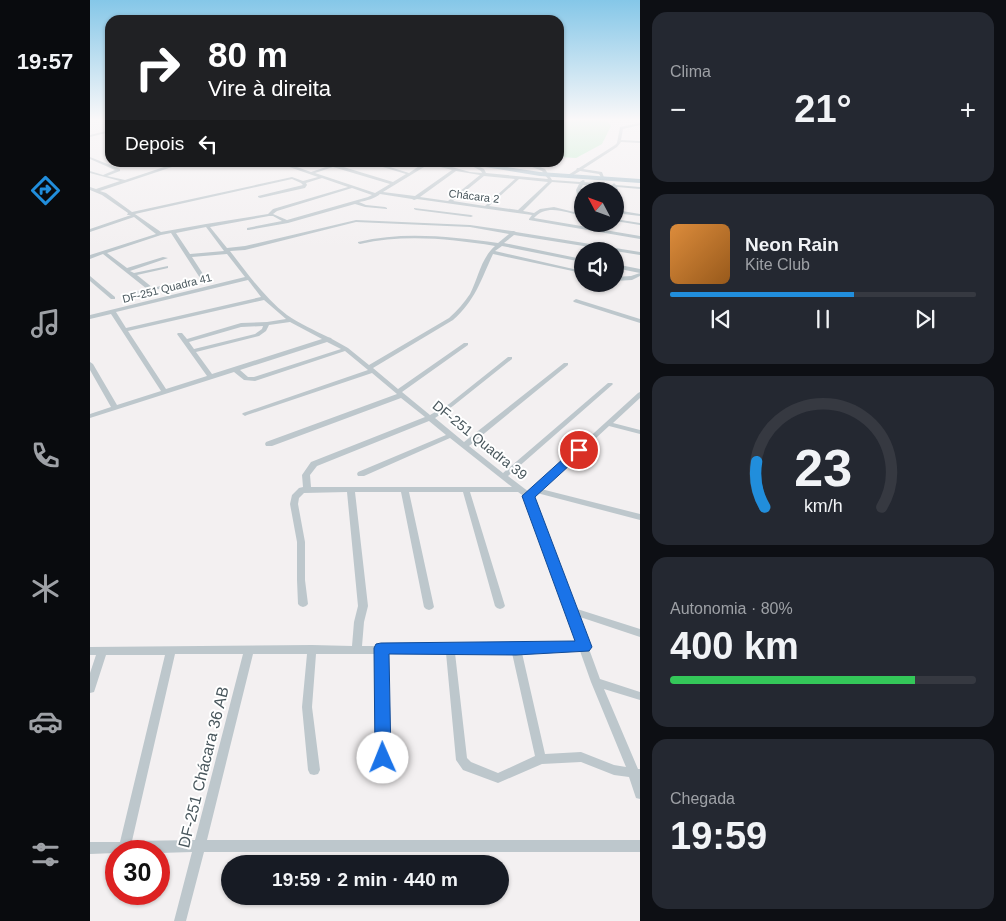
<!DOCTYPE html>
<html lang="pt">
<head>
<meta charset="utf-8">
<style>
  :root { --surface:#171b24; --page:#242831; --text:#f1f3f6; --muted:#9ea1a6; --line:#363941; --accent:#218edc }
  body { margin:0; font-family:Helvetica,sans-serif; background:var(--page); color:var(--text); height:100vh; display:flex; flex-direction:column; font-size:19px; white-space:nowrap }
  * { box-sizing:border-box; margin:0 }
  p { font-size:16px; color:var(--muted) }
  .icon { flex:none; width:28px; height:28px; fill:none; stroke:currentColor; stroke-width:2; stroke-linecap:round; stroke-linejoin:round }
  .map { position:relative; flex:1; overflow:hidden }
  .side { display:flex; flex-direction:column; gap:12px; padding:12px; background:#0d0f14; width:366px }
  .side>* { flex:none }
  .top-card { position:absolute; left:15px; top:15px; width:459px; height:152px; border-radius:15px; box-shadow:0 1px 4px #0004; background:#202124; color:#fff; overflow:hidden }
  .needle { width:32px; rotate:311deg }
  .tools { position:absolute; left:484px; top:182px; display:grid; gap:10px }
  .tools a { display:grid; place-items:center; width:50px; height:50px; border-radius:50%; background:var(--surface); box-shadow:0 1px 4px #0004; font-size:25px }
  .speed { position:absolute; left:15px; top:840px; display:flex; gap:10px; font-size:25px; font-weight:700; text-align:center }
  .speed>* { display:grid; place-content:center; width:65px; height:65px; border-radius:50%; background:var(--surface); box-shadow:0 1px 4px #0004; line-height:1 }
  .speed .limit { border:8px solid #d22; background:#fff; color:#111 }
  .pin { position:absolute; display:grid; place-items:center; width:42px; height:42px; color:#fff; margin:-21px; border:2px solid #fff; border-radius:50%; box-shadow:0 1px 5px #0007 }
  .me { position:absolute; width:55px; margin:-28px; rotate:359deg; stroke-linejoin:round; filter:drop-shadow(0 0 4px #0008) }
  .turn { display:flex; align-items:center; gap:18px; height:105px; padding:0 20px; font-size:22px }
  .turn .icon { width:65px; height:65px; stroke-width:2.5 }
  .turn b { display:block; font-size:35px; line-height:42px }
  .then { display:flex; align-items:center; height:48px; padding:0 20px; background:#0003; gap:10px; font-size:19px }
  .big { font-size:38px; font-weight:600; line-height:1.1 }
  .side .tile { flex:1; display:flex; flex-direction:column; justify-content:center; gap:8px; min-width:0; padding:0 18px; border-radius:15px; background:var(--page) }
  .side .dial { align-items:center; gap:0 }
  .dial svg { height:130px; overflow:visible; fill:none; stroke:var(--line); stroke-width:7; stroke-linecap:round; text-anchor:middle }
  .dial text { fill:var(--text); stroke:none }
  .song { display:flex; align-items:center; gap:15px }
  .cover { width:60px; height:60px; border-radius:8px; background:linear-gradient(135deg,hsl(30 70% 55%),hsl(30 70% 35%)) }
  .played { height:5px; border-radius:2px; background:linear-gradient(90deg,var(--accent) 60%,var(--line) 60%) }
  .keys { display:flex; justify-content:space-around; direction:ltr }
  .heat { display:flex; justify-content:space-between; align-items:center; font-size:28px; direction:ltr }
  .charge { height:8px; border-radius:4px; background:linear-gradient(90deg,#34c759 80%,var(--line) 0) }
  .trip { position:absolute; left:131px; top:855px; width:288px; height:50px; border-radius:25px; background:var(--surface); box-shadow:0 1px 4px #0004; font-weight:600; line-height:50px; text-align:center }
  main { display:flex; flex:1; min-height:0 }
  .dock { display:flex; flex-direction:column; width:90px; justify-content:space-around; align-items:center; background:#090b0e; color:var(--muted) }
  .dock .icon { width:35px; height:35px }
  .dock .current { color:var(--accent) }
  .dock b { font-size:22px; color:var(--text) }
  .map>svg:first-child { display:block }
  .green { fill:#c1eecc }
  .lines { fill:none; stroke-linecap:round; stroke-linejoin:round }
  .street { fill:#bdc7cc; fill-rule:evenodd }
  .primary { fill:#b1c4ce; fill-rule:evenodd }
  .route { fill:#1a73e8; stroke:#114b97 }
  .labels { text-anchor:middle; stroke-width:4; stroke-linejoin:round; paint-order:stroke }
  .far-street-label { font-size:11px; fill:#49575d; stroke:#fff }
  .street-label { font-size:14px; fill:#49575d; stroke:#fff }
  .near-street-label { font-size:16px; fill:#49575d; stroke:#fff }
</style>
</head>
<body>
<main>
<nav class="dock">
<b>19:57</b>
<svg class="icon current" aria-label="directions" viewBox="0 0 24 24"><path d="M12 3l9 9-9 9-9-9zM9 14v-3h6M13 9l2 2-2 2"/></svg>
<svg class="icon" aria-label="music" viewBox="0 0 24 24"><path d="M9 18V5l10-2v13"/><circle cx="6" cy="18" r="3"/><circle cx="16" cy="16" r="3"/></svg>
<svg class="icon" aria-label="phone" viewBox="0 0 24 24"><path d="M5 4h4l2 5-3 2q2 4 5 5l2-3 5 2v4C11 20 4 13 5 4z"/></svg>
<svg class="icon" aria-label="climate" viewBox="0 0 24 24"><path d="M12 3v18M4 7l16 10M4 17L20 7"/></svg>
<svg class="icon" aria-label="car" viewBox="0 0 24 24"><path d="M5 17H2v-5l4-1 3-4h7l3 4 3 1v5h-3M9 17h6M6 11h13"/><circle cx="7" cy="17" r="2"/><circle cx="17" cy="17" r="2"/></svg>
<svg class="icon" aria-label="filters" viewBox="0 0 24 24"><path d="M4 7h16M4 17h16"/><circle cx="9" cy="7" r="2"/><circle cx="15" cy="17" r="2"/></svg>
</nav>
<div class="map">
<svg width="550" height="921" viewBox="0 0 550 921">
  <rect width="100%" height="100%" fill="#f3f0f1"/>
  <polygon class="green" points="469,120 517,120 521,126 512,144 486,158 469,157"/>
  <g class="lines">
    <g class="street">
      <polygon points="550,123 550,125 533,129 531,140 550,141 550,143 531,142 527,147 493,169 512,172 515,180 513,180 509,174 490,171 480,177 478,177 478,175 486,170 487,168 489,168 525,145 527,143 530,127"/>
      <polygon points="20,130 20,132 0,137 0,135"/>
      <polygon points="19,140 20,140 20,143 18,142"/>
      <path d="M0,157L30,169V171L17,176L35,180L89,162H97L10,191L16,193L42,212L202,177L213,181L228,177L185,162H193L221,172L239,166L229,162C234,162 240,164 244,164C248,163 251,162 255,162L247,165L303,182L316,174L276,162H284L319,173L335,162H344L357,166L374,162L373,164L362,167L380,172L392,173L391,171L382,166L381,165L383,164L394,169L396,173L458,179L452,171L430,162H437L455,169L462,180L490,182L493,180L495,181L494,182L522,185L524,183L526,185L550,187V189L527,187L532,211L550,214V216L525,213V211H527L525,199V191H523V187L493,185L490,190L492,199V207L490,206L486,190L489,184L462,182L433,211L444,213L450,209L464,207L492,214V216C477,213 457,203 444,218L550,236V239L439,220V219L442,215L327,199L324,200L322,199L290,194C286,198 276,201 269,202L276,205L295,207L297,208V209L275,207L265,204L198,223L159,230H157V228L192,221L183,216H179L120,227L137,248L155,246L266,220L380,225L422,231H424L426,232L550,252V255L424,235L414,243L492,259V262L412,246L405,251L492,271V273L403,254C391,280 385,301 363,320L283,368L308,389L374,343H378V345L312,392L340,415L359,404L418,357H422V359L363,406L345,418L374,442L474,363H478V365L379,446L413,473L518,383H522L523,384L522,385L418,476L439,492L548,393L550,392V398L523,423L550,430V434L519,426L451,489L550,514V520L447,493L443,497L484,608L550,629V637L487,616L510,679L550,692V700L514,689L548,769H550V799L546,798L539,777L524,775L491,762L452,764L408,783L373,770L366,760L356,653H296L298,758L297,761L293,763L289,761L288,758L286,654H226L222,707L230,770L228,774L224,775L220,774L218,770L212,707L217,654H163L117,840H550V852H114L96,921H84L102,852L69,853V851H26V853L0,854V842H30L75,655H16L5,689L4,692L0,693V673L6,655H0V647L222,645L262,646L264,622L268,606L257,492L214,493L209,498L208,504L215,542V580L218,604L216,606L213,607L210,606L208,604L207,580V542L200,504L202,495L209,488L213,487L212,475L221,462L335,417L311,398L182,446H176L175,444L176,442L307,394L282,373L157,415L155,416L152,414L153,413L278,370L255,351L165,381L154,380L144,372L0,418V414L21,407L0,370V362L3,364L27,405L71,391L21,314L0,319V315L155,277L137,254L102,257L115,277L110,278L81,233L71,235L17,253L37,268L73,257L78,258L40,271L44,273L78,266V268L47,275L63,288L85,282L88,284L87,285L41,295V293L57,289L13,254L0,259V255L66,234L44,217L0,232V229L41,215H37L38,213L12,195L0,190V187L6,189L30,181L0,173V171L13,175L25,170L0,159ZM339,164L362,170L325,196L293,192ZM243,167L300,184L285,193L225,173ZM366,171L390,175L358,201L330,197ZM394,176L425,179L395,206L363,201ZM232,178L258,187L183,209L178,214L116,224L71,232L45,214L202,179L211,183L213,185L168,196V197L170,198L215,188L217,185L216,183ZM429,179L458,182L428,210L399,206ZM262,188L282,195L278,197L197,220L183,214L187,211ZM266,222L380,227L419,234L408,243C361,237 315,231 268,242V243L270,244C315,234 360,239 405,246C391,258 388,279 380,294C374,303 367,311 359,318L279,365L258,348L242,339L241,338L238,337C224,330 210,324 197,315C175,298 157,273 140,251L155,250ZM116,227L134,251L100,254L86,233ZM158,280L171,297L36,328L26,312ZM174,300L196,319L177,322L151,323L97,339L92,333H88L87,334L117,376L76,389L38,331ZM200,322L232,339L122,374L106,352L169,336L176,331L179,325ZM173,326L172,329L165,334L104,349L99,342L151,327ZM237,342L251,349L164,377H158L150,370ZM339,421L356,435L268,472L267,474L268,476H274L360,438L422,487H221L220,475L227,466ZM265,492H311L334,607L336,609L339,610L342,609L344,607L319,492H373L405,606L407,608L410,609L413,608L415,606L380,492H428L435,497L487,643L364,645L360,644L356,645L295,646L291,644L287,646H272L274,622L278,606ZM490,651L501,682L536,767L524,765L491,752L455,754L432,653ZM365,653H422L445,756L408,773L381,762L377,758ZM85,654H153L105,840L42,841Z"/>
      <polygon points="114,162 119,162 116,164"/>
      <polygon points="324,208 381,215 383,216 381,217 326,210 324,209"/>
      <polygon points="525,219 550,223 550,225 525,221"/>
      <polygon points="525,264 550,269 550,276 542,280 525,281 525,277 541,276 550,273 525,268"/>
      <polygon points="0,276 25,297 25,299 21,299 0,281"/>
      <polygon points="486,299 550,319 550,323 484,302 483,301"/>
    </g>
    <polygon class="primary" points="364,162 384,162 450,172 550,179 550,183 450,176"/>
  </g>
  <linearGradient id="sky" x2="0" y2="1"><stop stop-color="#85c7e8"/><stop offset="0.48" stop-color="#faf8f9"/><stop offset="1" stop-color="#faf8f9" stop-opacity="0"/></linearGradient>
  <rect width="550" height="249" fill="url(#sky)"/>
  <polygon class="route" points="489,447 495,450 493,453 445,497 502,647 499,651 426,655 299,654 301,758 299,763 293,766 287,763 285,758 284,648 286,644 291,643 485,641 432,496 485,448"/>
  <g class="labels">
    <g class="far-street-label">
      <text transform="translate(384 196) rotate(7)" y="4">Chácara 2</text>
      <text transform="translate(77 288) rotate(-14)" y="4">DF-251 Quadra 41</text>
    </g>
    <g class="street-label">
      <text transform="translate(390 440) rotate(39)" y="5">DF-251 Quadra 39</text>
    </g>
    <g class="near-street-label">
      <text transform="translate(113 767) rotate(-76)" y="6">DF-251 Chácara 36 AB</text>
    </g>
  </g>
</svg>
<div class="tools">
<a><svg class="needle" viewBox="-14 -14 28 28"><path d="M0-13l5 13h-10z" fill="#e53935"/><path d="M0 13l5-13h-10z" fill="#9ea1a6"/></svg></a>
<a><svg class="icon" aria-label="sound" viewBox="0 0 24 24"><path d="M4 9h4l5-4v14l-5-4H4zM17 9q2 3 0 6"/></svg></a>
</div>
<div class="speed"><div class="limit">30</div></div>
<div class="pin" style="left:489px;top:450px;background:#d93025"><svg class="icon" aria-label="arrive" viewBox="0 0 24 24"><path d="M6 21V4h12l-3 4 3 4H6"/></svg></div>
<svg class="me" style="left:293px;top:758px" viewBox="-20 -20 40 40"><circle r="19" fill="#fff"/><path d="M0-13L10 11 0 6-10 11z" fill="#1a73e8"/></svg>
<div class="trip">19:59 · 2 min · 440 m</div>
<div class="top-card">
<div class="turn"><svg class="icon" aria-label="right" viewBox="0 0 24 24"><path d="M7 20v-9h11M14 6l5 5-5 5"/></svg><div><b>80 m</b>Vire à direita</div></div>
<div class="then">Depois<svg class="icon" aria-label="left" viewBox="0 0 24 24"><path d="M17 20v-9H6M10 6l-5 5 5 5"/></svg></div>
</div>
</div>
<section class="side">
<div class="tile"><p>Clima</p>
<div class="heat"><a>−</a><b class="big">21°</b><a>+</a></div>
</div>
<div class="tile">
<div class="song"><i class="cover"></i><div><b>Neon Rain</b><p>Kite Club</p></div></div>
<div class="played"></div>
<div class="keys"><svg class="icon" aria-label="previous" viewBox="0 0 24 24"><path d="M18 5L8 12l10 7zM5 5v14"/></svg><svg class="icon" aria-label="pause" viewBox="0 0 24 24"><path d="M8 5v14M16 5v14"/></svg><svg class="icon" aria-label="next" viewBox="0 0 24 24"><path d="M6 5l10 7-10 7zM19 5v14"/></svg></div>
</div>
<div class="tile dial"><svg viewBox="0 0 100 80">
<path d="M14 69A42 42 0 1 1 86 69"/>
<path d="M14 69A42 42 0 0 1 9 41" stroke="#218edc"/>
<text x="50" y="56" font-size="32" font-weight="700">23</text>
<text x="50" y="72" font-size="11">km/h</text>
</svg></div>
<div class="tile"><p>Autonomia · 80%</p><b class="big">400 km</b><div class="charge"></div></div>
<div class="tile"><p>Chegada</p><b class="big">19:59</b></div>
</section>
</main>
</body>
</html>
